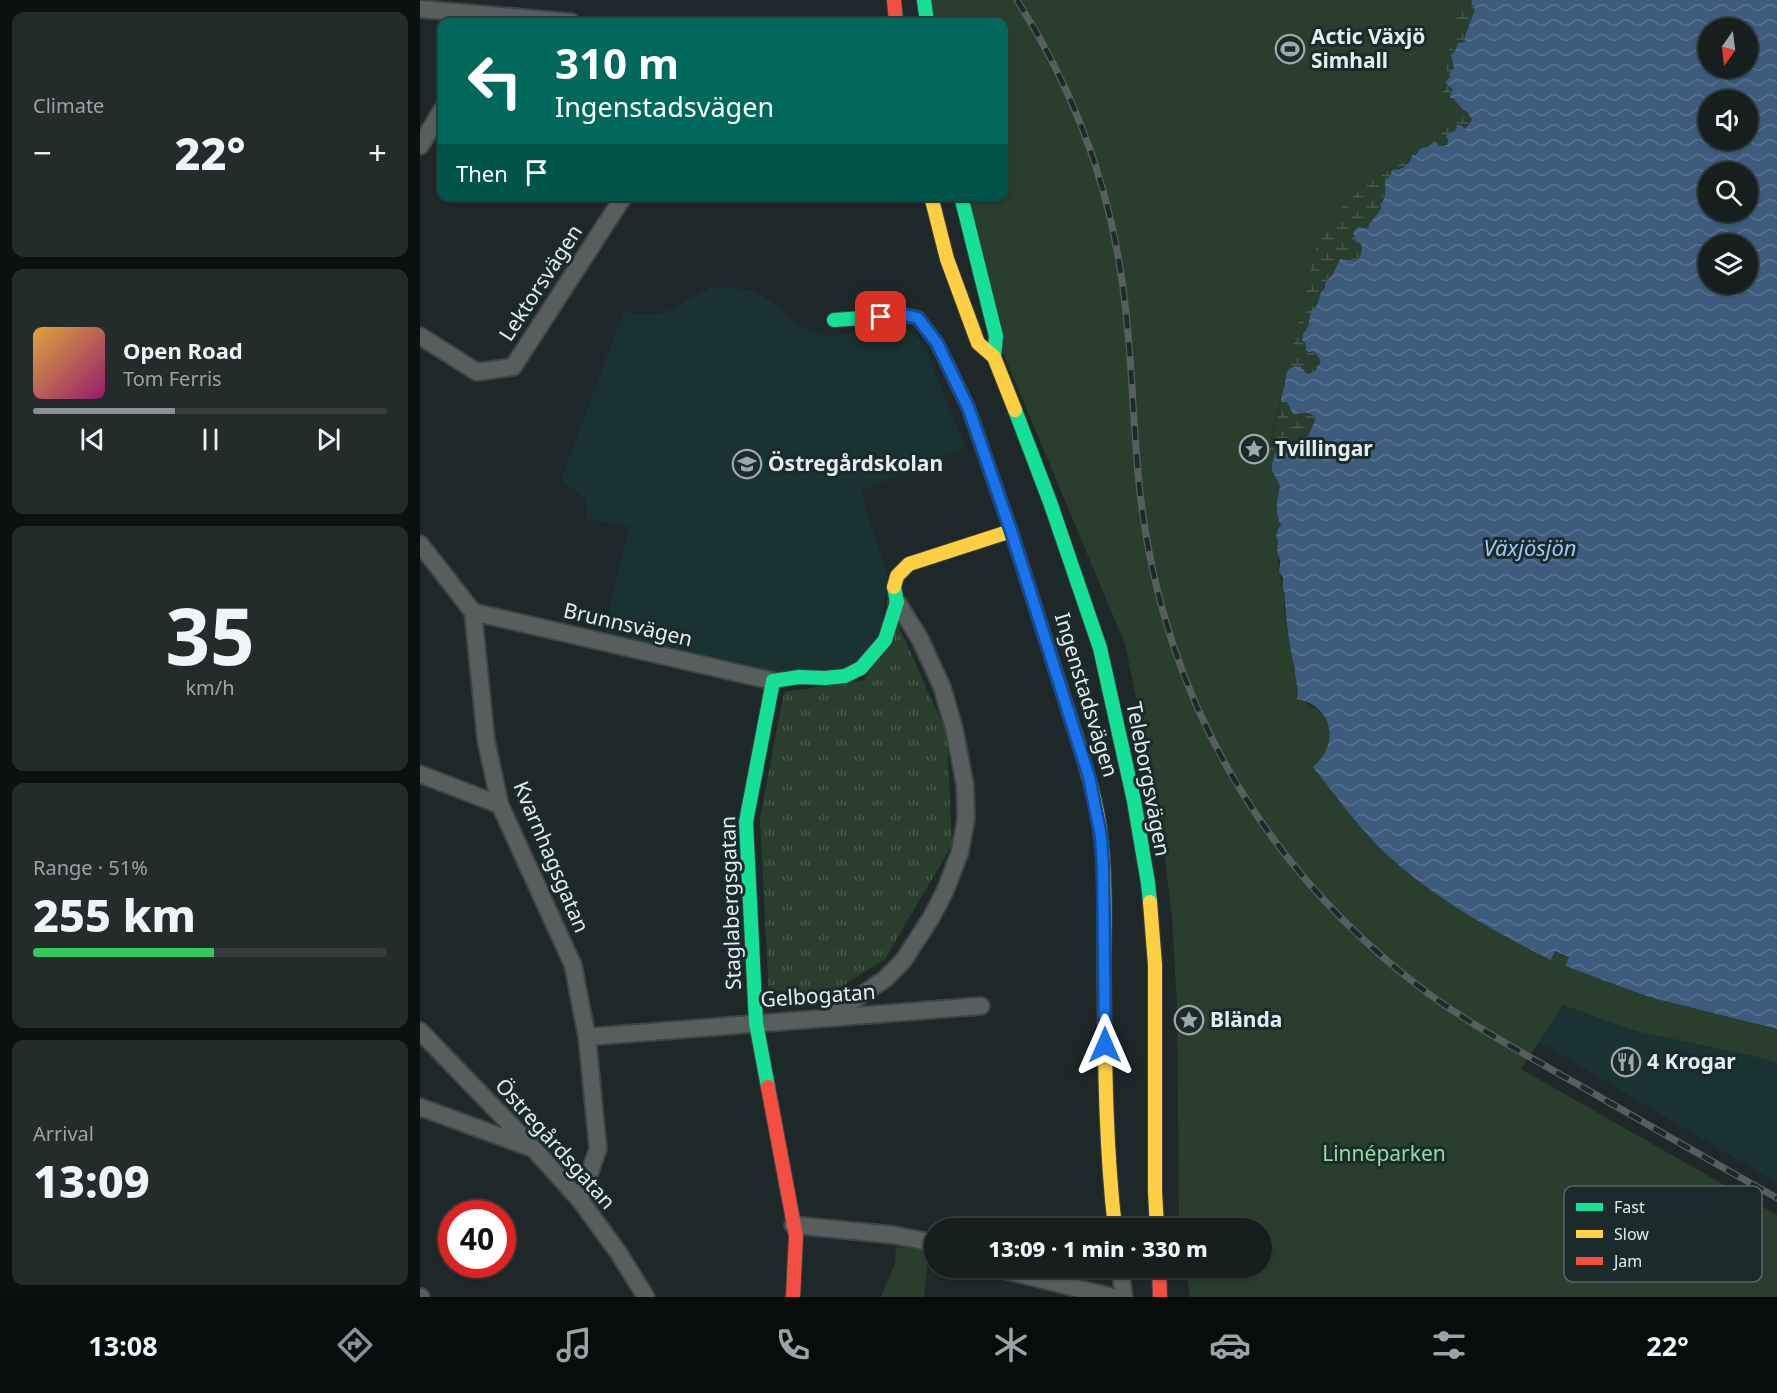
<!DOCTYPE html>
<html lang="en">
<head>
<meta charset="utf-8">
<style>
  :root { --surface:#171e1e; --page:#242b2b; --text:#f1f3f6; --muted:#9ea2a4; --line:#363c3c; --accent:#8c9099 }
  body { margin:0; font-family:"Noto Sans",sans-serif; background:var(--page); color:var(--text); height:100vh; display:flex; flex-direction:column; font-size:22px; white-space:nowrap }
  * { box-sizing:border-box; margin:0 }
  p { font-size:20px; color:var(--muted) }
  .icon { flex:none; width:33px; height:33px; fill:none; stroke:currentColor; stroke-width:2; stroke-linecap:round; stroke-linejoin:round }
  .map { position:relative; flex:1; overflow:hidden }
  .side { display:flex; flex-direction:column; gap:12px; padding:12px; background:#0d1010; width:420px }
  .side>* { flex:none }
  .top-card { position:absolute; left:18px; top:18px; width:570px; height:183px; border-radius:12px; box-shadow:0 2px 4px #0004,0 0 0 2px var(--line); background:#00695c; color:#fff; overflow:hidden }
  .needle { width:39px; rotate:194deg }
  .fabs { position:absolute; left:1278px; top:18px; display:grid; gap:12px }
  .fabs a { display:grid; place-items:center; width:60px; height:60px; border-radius:50%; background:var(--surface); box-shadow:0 2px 4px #0004,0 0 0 2px var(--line); font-size:30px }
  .speed { position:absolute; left:18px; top:1200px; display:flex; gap:12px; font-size:30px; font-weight:700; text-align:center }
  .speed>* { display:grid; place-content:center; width:78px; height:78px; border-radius:50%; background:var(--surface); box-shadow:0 2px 4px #0004,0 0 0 2px var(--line); line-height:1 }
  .speed .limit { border:9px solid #d22; background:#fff; color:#111 }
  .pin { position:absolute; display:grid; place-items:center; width:51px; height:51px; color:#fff; margin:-26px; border-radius:12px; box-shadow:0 3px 9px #0006 }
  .me { position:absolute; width:66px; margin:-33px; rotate:0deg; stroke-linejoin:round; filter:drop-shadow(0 0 4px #0008) }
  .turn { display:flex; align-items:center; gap:21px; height:126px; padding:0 18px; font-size:27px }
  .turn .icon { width:78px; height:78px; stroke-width:2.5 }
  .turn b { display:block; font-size:42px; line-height:51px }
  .then { display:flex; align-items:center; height:57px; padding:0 18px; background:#0003; gap:12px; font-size:22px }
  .big { font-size:45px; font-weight:800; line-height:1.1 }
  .side .widget { flex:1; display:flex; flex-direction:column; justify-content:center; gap:9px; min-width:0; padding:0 21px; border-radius:12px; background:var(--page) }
  .side .dial { align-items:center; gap:0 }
  .dial b { font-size:78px; line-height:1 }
  .song { display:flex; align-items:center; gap:18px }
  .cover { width:72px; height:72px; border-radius:9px; background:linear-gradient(135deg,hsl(40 70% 55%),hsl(320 70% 35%)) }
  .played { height:6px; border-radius:3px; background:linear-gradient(90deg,var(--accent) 40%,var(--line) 40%) }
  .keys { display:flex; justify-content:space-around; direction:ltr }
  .heat { display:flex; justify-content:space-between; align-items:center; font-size:33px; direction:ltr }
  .charge { height:9px; border-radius:4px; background:linear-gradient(90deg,#34c759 51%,var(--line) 0) }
  .trip { position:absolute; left:504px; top:1218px; width:348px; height:60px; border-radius:30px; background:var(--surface); box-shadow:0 2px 4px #0004,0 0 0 2px var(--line); font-weight:800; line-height:60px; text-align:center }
  .dock { display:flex; height:96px; justify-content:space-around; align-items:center; background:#090c0c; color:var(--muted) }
  .dock .icon { width:42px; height:42px }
  .dock .current { color:var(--accent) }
  .dock b { font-size:27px; color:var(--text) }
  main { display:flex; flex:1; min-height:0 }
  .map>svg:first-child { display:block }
  .built { fill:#1a3232 }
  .grass { fill:url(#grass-tufts) }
  .wetland { fill:url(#wetland-marsh) }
  .green { fill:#2a3e2d }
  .water { fill:url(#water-waves); fill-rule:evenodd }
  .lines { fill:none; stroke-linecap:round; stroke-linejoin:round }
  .street-casing { stroke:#3d4444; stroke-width:20 }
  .fast-casing { stroke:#3d4444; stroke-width:16 }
  .slow-casing { stroke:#3d4444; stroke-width:16 }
  .jam-casing { stroke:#3d4444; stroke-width:16 }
  .street { stroke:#585e5e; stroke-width:16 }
  .fast { stroke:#16e098; stroke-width:14 }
  .slow { stroke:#ffcf43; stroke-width:14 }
  .jam { stroke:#f24e42; stroke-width:14 }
  .rail-casing { stroke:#575e5f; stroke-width:7 }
  .rail { stroke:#1b2b2c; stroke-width:4.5; stroke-dasharray:14; stroke-linecap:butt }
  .route-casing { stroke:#114b97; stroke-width:15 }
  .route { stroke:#1a73e8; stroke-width:10 }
  .labels { text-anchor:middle; stroke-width:6; stroke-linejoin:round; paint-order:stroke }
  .poi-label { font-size:21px; font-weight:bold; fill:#e3eded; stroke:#1b2b2c; text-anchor:start }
  .street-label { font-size:21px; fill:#e3eded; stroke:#1b2b2c }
  .park-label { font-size:21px; fill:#9ad9a0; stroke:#1b2b2c }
  .water-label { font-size:22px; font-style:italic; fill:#9cc6f6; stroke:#1b2b2c }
  .key { fill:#1b2b2c; stroke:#576566; stroke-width:1.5 }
  .key-label { font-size:16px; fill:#e3eded }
</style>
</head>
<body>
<main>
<section class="side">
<div class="widget"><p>Climate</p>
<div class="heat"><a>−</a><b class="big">22°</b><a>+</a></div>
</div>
<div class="widget">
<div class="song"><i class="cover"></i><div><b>Open Road</b><p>Tom Ferris</p></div></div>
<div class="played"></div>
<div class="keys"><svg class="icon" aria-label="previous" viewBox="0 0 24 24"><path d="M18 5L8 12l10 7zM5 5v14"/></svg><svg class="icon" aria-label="pause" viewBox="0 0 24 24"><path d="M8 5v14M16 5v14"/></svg><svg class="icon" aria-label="next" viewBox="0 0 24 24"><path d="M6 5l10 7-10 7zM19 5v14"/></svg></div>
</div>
<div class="widget dial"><b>35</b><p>km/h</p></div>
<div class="widget"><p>Range · 51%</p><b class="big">255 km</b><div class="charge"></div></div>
<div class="widget"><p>Arrival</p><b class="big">13:09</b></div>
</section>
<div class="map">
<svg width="1357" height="1297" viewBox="0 0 1357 1297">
  <defs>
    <pattern id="grass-tufts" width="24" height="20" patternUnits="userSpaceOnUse" patternTransform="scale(1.5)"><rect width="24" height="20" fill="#2a3e2d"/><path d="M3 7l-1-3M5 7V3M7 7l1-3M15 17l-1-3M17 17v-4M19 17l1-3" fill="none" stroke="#495a4c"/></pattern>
    <pattern id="wetland-marsh" width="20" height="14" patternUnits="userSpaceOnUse" patternTransform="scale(1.5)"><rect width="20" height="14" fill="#2a3e2d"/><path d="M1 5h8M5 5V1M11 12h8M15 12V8" fill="none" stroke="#495a4c"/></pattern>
    <pattern id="water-waves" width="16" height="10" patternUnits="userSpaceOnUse" patternTransform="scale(1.5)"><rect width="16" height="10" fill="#3c5b7d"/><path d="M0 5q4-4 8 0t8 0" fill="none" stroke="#587390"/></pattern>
  </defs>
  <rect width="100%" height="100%" fill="#1f2828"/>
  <g class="built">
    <polygon points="309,287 331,291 343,297 361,308 376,324 401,334 412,336 470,327 486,329 499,339 508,356 546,447 441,492 468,577 460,634 438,660 413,673 358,672 184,632 209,527 167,519 167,500 141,480 204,310 215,314 230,315 244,313 290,288"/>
    <polygon points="1142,1005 1215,1031 1342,1058 1357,1063 1357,1183 1119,1042"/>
  </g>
  <polygon class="grass" points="476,620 527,734 532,845 465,959 408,995 349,999 340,818 364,692 444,680"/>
  <g class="wetland">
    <polygon points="1037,0 1052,0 1051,4 1055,9 1045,36 1045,42 1038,43 1035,51 1031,55 1034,68 1029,74 1030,77 1026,80 1026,83 1031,87 1033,90 1029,98 1033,98 1040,108 1048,113 1052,120 1045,129 1041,127 1041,125 1037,125 1035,131 1027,138 1028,144 1019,146 1015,141 1026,124 1035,119 1022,93"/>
    <path d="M992,157L988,165L971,171L970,176L965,181V197L960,204L961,209L949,224L948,229L937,228L933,232L937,243L941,244C943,254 942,252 938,261L920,259L913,274L906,281L905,288L901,292L897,305L891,311L888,327L883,334L882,340L885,342V348C892,351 900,355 900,364L896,367L894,372L887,374L880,366L869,369L866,373L896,247L916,212L948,182Z"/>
    <polygon points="861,402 867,402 873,414 888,413 894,415 895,420 887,437 880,439 881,445 877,447 859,446 857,448 852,470 856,479 847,456"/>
  </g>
  <g class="green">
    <path d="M504,0H1037L1022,93L1042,114L1026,125L1015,141L996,155H992V157L948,182L916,212L896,247L865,378L864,387L847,456L860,486C857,499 854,513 861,525C859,528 856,533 856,537C856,539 858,540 858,541C860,548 857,563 859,572C861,578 865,586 865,593C865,598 864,602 864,607C866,626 870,646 875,664C877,673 873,676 878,686L876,692L877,699C907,709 922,732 901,761C909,777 917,795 927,810C932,819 941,826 948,834C998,889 1064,927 1130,959L1134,951L1149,957L1145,966L1229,997L1357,1029V1063L1342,1058L1215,1031L1143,1005L1101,1069L1357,1215V1297H770L766,1268H842V1228H761L759,1216L757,1005L752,918L738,803L705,644L576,336L541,197L584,196V22H507Z"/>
    <polygon points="476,1247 509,1251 504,1297 461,1297 475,1263"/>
  </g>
  <path class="water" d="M1052,0H1357V1029L1229,997L1145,966L1149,957L1135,951L1131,960C1072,931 1012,897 964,852C937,826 916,796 893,767C911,752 917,726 898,709C892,703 885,701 877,699C877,694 878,689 877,685C876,678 874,674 875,667C871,660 863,601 865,593L863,590V578L859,572L860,561L857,551L858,541L856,536L858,529L861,525C854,513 857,499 860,486L852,470V464L857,448L859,446H879L881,444L880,439L888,436L895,420L894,415L888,413L873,414L867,402H861C861,396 862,394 864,388C867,376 863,366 880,366L887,374L894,372L896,369V367L900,364C901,359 896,353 892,351L889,352L886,351L885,342L882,340L883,334L888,327L891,311L897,305L901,292L905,288V283L913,274L920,259L938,261C941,253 943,252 941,244L936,242L933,232L938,227L948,229L949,224L961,209L960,204C967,199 965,188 965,180L970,176L972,170C981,170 991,165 992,155H996L1001,148L1007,147L1015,141L1019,146L1027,145L1028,141L1026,135L1035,131L1037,125H1040L1045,129L1052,120L1048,113L1041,108L1033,98H1029L1033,90L1025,82L1030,77L1029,74L1034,68L1031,55L1035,51L1038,43L1045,42V36L1055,9L1051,4ZM1288,28H1328V68H1288ZM1288,100H1328V140H1288ZM1288,172H1328V212H1288ZM1288,244H1328V284H1288Z"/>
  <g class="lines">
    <g class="street-casing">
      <g id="street">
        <polyline points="0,9 151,22"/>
        <polyline points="0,146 22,110"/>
        <polyline points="0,336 57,372 93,367 204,196"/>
        <polyline points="0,544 53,612 66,740 80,805 153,965 167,1037 178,1149 160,1200"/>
        <polyline points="53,612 353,681"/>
        <polyline points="0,774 80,805"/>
        <polyline points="417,1017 418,1011 465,979 483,961 511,918 525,891 540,852 546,819 545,785 534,728 522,687 500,639 477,602"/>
        <polyline points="0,1031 113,1148 160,1200 198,1252 226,1297"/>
        <polyline points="167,1037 561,1006"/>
        <polyline points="0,1107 109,1147"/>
        <polyline points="373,1225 474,1235 514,1243"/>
        <polyline points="576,1268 692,1297"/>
        <polyline points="700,1268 704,1297"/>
        <polyline points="0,1297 1,1297"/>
      </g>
    </g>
    <g class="fast-casing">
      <g id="fast">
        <polyline points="504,0 507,22"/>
        <polyline points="541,196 576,336 574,357"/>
        <polyline points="414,320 485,315 498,318 517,343 548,407 591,531 655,732"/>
        <polyline points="595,410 630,502 680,648 714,801 728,883 730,902"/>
        <polyline points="348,1087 336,1023 326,822 353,681 379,677 405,678 425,676 441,668 465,640 477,602 474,587"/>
      </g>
    </g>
    <g class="slow-casing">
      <g id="slow">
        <polyline points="511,196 527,259 558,343 574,357 595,410"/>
        <polyline points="474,587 477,576 489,564 591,531"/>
        <path d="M655,732C666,767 677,802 681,838C686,881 684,926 684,970C685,1056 685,1142 695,1228"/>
        <polyline points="730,902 735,965 735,1191 737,1228"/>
      </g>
    </g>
    <g class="jam-casing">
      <g id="jam">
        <polyline points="474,0 476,22"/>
        <polyline points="348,1087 376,1236 373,1297"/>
        <polyline points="739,1268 740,1297"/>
      </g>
    </g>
    <use href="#street" class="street"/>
    <use href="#fast" class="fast"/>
    <use href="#slow" class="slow"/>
    <use href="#jam" class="jam"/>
    <g class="rail-casing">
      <path id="rail" d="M597,0C649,82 685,172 700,268C711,335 712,404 718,473C737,686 837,866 1009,994C1056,1028 1108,1056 1159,1085C1225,1123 1290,1161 1357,1198"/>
    </g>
    <use href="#rail" class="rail"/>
  </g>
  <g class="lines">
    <g class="route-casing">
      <polyline id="route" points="461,317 485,315 498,318 517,343 548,407 591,531 669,777 681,837 683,869 685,1045"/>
    </g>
    <use href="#route" class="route"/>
  </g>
  <defs>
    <g id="stadium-ring" transform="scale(1.5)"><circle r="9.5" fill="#1b2b2c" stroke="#9ea8a8" stroke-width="1.5"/><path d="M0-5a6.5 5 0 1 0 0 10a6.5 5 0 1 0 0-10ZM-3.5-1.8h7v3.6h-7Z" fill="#9ea8a8"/></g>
    <g id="sight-ring" transform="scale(1.5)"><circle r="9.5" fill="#1b2b2c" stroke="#9ea8a8" stroke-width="1.5"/><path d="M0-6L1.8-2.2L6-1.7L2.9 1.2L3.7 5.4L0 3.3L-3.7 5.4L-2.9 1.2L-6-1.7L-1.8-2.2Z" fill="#9ea8a8"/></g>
    <g id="school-ring" transform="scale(1.5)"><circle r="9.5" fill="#1b2b2c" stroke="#9ea8a8" stroke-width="1.5"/><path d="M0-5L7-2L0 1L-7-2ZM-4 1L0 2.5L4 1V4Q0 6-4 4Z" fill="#9ea8a8"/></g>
    <g id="restaurant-ring" transform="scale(1.5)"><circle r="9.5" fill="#1b2b2c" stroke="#9ea8a8" stroke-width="1.5"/><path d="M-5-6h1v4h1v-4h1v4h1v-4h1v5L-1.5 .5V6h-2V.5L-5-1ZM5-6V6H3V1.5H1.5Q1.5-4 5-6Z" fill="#9ea8a8"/></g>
  </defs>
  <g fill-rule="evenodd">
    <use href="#stadium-ring" x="870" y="49"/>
    <use href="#sight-ring" x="834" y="449"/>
    <use href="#school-ring" x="327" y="464"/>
    <use href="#sight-ring" x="769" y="1020"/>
    <use href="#restaurant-ring" x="1206" y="1062"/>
  </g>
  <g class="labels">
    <g class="poi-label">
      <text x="891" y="44">Actic Växjö<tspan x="891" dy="24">Simhall</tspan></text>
      <text x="855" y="456">Tvillingar</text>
      <text x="348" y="471">Östregårdskolan</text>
      <text x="790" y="1027">Blända</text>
      <text x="1227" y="1069">4 Krogar</text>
    </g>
    <g class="street-label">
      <text transform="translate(121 283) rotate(-57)" y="7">Lektorsvägen</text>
      <text transform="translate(208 625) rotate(13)" y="7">Brunnsvägen</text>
      <text transform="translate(666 695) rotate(73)" y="7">Ingenstadsvägen</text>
      <text transform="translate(728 779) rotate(79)" y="7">Teleborgsvägen</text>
      <text transform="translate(131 857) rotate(67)" y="7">Kvarnhagsgatan</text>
      <text transform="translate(311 903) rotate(-92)" y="7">Staglabergsgatan</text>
      <text transform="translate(398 996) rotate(-4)" y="7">Gelbogatan</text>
      <text transform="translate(135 1144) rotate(48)" y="7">Östregårdsgatan</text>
    </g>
    <g class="park-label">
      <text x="964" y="1161">Linnéparken</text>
    </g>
    <g class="water-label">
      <text x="1110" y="556">Växjösjön</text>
    </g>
  </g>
  <rect x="1144" y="1186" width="198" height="96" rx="9" class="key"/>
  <rect x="1156" y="1203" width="27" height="8" fill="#16e098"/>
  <rect x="1156" y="1230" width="27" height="8" fill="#ffcf43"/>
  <rect x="1156" y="1257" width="27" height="8" fill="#f24e42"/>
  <g class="key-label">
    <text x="1194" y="1213">Fast</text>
    <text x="1194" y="1240">Slow</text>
    <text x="1194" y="1267">Jam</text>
  </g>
</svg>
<div class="fabs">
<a><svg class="needle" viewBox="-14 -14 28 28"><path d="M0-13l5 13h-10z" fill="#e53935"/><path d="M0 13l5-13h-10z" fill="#9ea2a4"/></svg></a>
<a><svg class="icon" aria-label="sound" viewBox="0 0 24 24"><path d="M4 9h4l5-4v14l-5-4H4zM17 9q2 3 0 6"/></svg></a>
<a><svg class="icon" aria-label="search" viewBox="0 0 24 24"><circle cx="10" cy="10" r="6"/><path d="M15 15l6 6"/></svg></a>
<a><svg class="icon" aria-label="layers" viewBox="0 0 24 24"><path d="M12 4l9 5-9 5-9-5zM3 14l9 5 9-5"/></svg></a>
</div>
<div class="speed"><div class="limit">40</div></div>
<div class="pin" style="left:461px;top:317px;background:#d93025"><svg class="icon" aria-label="arrive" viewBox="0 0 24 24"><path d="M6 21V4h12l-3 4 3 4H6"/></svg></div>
<svg class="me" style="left:685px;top:1045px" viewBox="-20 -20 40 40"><path d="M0-17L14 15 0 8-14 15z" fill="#1a73e8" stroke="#fff" stroke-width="4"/></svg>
<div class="trip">13:09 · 1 min · 330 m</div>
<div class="top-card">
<div class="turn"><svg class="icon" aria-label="left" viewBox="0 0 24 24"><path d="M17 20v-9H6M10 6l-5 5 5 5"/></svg><div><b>310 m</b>Ingenstadsvägen</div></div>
<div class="then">Then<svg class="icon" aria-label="arrive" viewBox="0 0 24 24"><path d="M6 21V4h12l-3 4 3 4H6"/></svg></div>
</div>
</div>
</main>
<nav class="dock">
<b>13:08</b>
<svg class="icon current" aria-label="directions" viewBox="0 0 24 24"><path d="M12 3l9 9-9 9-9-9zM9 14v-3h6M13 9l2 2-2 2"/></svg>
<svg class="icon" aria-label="music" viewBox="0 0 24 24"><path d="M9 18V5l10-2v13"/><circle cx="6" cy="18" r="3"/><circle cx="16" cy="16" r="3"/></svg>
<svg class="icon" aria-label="phone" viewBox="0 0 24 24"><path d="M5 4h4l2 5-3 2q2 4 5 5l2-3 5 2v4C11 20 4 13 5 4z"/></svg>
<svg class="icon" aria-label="climate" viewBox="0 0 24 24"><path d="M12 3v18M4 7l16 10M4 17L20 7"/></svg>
<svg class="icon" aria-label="car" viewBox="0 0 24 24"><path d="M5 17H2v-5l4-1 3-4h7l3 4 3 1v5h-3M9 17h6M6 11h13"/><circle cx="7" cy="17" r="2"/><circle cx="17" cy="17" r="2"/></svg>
<svg class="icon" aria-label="filters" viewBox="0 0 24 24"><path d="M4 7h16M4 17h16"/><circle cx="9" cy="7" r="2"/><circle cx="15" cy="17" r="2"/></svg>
<b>22°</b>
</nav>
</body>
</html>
